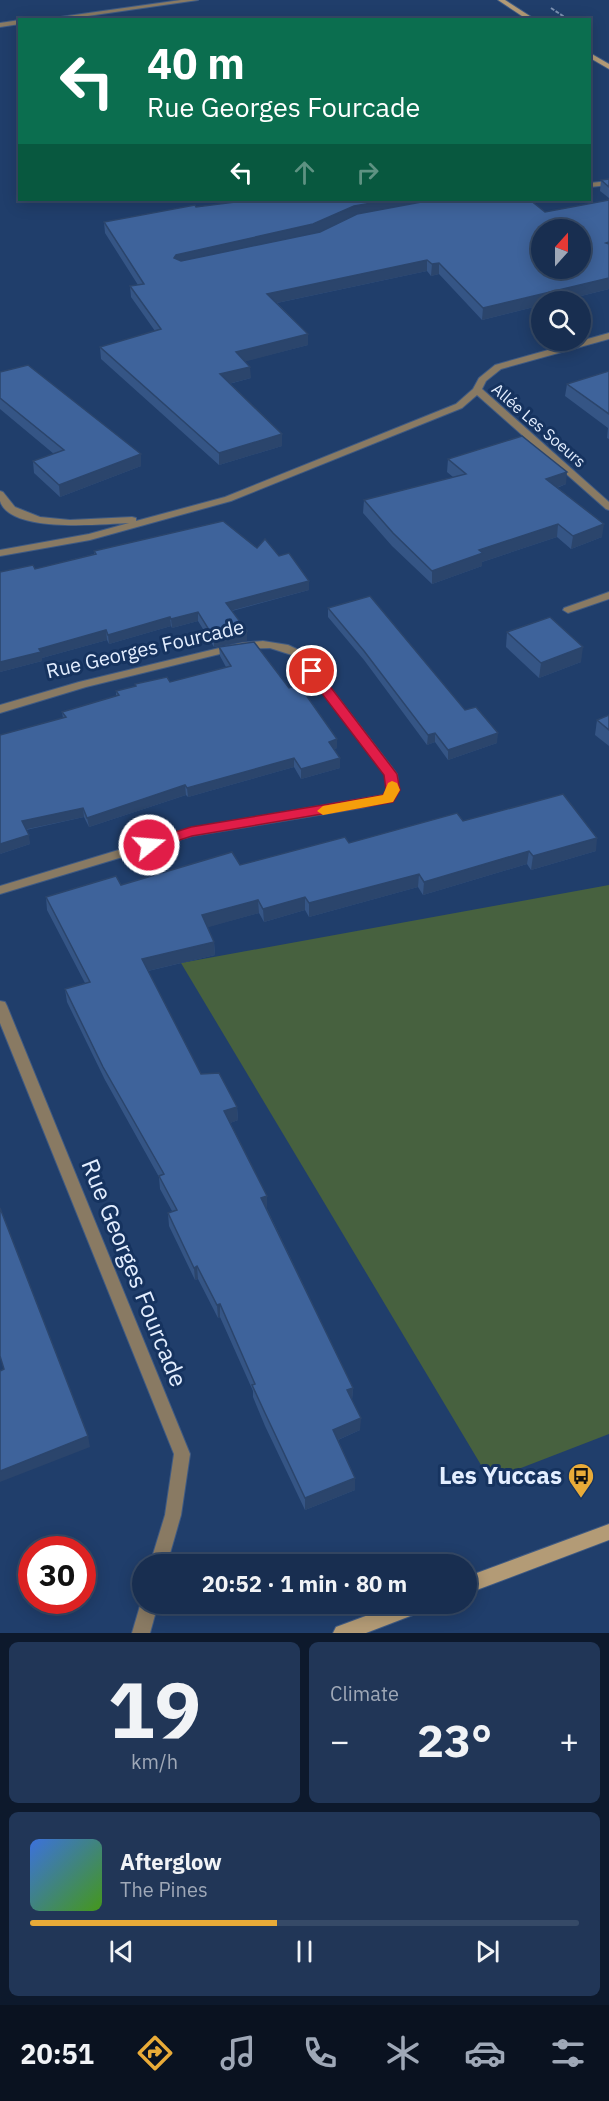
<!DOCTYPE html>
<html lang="en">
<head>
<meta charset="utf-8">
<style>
  :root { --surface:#182e50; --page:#213657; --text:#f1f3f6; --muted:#9fa8b7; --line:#364a67; --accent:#e9ab38 }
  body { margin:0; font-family:"IBM Plex Sans",sans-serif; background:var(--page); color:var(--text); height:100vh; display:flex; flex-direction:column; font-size:22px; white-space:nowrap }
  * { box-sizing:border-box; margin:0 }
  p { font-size:20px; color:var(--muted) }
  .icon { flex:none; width:33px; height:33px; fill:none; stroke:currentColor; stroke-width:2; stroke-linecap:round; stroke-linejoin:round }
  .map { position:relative; height:1633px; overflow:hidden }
  .side { display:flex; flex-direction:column; gap:9px; padding:9px; background:#0d192c; flex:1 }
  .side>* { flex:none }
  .banner { position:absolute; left:18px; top:18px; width:573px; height:183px; border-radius:0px; box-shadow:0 3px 15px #0003,0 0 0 2px var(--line); background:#0b6e4f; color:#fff; overflow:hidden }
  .needle { width:39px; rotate:21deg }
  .tools { position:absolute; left:531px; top:219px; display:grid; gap:12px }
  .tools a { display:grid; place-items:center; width:60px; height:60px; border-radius:50%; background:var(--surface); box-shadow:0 3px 15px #0003,0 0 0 2px var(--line); font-size:30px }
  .speed { position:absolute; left:18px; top:1536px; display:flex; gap:12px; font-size:30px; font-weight:700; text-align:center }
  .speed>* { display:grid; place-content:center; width:78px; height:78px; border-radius:50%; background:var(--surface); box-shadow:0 3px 15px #0003,0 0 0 2px var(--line); line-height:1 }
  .speed .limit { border:9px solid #d22; background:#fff; color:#111 }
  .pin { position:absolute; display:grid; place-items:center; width:51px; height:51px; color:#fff; margin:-26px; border:3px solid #fff; border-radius:50%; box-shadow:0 2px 6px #0007 }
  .me { position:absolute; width:66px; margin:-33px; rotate:73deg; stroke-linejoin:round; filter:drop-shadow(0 0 4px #0008) }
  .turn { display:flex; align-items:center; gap:21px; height:126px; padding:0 30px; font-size:27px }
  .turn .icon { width:78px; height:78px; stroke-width:2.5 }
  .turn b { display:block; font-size:42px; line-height:51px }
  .lanes { display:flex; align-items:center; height:57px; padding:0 30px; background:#0003; justify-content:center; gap:30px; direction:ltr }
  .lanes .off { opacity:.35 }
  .big { font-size:45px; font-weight:800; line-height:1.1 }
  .side .widget { flex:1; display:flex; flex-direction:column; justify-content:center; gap:9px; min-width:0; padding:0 21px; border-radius:9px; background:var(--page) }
  .side .dial { align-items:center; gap:0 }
  .dial b { font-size:78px; line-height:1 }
  .song { display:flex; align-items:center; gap:18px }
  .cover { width:72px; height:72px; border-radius:9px; background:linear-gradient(135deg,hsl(220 70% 55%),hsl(100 70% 35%)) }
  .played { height:6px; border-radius:3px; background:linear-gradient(90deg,var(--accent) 45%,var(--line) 45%) }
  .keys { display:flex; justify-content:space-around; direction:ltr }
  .heat { display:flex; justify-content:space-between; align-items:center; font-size:33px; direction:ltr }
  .side .tiles { flex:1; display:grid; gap:9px; grid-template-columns:1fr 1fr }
  .widget:last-child { grid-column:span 2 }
  .trip { position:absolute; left:132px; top:1554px; width:345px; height:60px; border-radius:30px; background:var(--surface); box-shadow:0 3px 15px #0003,0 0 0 2px var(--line); font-weight:800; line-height:60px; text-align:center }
  .menu { display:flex; height:96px; justify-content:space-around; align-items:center; background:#0a1220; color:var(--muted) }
  .menu .icon { width:42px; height:42px }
  .menu .active { color:var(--accent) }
  .menu b { font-size:27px; color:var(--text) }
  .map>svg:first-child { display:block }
  .green { fill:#47613f }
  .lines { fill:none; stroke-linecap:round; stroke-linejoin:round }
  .street-casing { stroke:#3f5a83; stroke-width:2 }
  .secondary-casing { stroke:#3f5a83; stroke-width:2 }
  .path { stroke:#7c91b1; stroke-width:2; stroke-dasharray:4 1.5; stroke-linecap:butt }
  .street { fill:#897a63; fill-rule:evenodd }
  .secondary { fill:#b39b76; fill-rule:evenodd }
  .wall { fill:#355585 }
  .shaded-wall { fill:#2b456c }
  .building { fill:#3e639b; stroke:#2b456c; stroke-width:1.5; fill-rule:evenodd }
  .route { fill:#e11d48; stroke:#92132f; stroke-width:1.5 }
  .slow { fill:#f59e0b }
  .labels { text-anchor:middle; stroke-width:6; stroke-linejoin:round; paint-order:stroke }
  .far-street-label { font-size:16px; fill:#e3eeff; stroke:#16335f }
  .street-label { font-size:20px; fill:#e3eeff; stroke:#16335f }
  .near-street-label { font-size:24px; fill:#e3eeff; stroke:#16335f }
  .near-poi-label { font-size:24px; font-weight:bold; fill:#e3eeff; stroke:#16335f; text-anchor:end }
</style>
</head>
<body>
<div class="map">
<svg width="609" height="1633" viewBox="0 0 609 1633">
  <rect width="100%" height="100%" fill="#203e6b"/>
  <polygon class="green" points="609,885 609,1434 490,1480 181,963"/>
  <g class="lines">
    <g class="street-casing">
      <g id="street">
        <polygon points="181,0 198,0 60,20 39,20"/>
        <polygon points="20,20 20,24 0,27 0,23"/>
        <polygon points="609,181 609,185 590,187 590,183"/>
        <path d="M609,333V339L501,369L486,381L482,389L609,502V510L606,509L477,395L462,408L231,501L90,540L0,556V550L89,534L129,523C103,524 10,534 0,501C0,498 0,494 0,491L3,492L15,507L40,517L70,520L132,517L136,518V521L225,497L456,404L473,389L479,378L495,365Z"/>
        <polygon points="609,592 609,599 568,613 563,610 564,608"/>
        <polygon points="263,641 288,645 303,652 397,774 399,790 392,801 361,808 192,836 0,894 0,886 191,828 384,795 387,790 385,775 295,656 270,648 240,649 86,687 0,713 0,705 79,682 240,643"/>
        <polygon points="0,1001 5,1002 7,1006 190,1454 181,1515 167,1564 150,1564 165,1515 174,1454 0,1023"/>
        <polygon points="142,1599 142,1604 158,1604 150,1633 132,1633"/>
      </g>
    </g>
    <g class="secondary-casing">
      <g id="secondary">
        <polygon points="498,0 505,0 536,20 528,20"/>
        <polygon points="590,53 609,64 609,69 590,58"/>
        <polygon points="609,1524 609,1540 466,1594 466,1577"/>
        <polygon points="398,1604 429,1604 426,1610 366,1633 333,1633 336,1627"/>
      </g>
    </g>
    <polyline class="path" points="551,8 569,20"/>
    <use href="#street" class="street"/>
    <use href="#secondary" class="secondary"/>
  </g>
  <g class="wall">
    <polygon points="609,179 609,198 600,191 601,180"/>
    <polygon points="196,207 609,289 557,302 542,302 542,305 482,320 439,274 431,276 427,271 277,303 308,334 308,345 245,361 251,378 229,384 282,446 219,465 101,359 100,347 155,331 131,297 130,286 138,285 105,233 104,222"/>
    <polygon points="609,371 609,439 607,438 608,428 565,396 567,384"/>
    <polygon points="0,372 141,466 60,497 34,473 33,461 54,454 0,409"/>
    <polygon points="448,459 566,484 557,488 602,537 571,549 557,537 482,562 482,566 432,584 392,546 363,513 364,500 453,477 447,472"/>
    <polygon points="257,548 279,556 309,581 309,590 232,611 247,631 247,641 214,647 198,621 172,628 171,626 109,644 107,640 42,658 42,661 0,672 0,572 35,569 94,554 94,551"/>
    <polygon points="328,608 465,710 497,743 448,760 435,742 427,745 364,660 328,617"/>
    <polygon points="507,632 581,662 539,678 506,647"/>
    <polygon points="219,647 289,688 337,739 337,748 334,749 340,768 301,779 294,767 188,797 186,795 89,827 84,817 26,830 30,844 0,854 63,718 62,712 116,696 116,691 135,686 135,684 170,682 226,667 220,656"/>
    <polygon points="609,715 609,746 595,735 597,720"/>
    <polygon points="463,821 596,851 531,870 527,864 423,895 418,887 309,917 305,910 264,922 259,913 207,927 214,942 215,955 148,971 201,1074 237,1107 238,1120 230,1123 267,1209 353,1388 352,1400 360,1430 338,1440 355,1478 355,1490 305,1510 265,1426 253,1397 253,1391 220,1317 218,1318 198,1279 195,1280 169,1226 168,1213 172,1211 160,1189 159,1177 105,1080 67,1002 65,989 85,983 47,910 46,897 240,865 349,843"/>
  </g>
  <g class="shaded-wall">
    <polygon points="390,200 448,200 313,235 175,269 174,258 176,255 354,206"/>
    <polygon points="427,260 427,271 267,305 267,294"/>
    <polygon points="439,263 439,274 431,276 432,264"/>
    <polygon points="609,278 609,289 557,302 542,302 542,305 482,320 483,308"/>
    <polygon points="308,334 308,345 236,364 236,352"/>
    <polygon points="250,367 251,378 220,386 220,374"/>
    <polygon points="282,434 282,446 219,465 219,453"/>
    <polygon points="141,454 141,466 60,497 59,485"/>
    <polygon points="567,472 566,484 545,492 546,479"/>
    <polygon points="558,524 557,537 482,562 482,566 432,584 432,571 479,550"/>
    <polygon points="604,524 602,537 571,549 573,536"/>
    <polygon points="309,581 309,590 226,612 226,603"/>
    <polygon points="198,612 198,621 172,628 171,619"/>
    <polygon points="170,617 171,626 109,644 108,635"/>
    <polygon points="106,630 107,640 42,658 42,661 0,672 0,662 39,649"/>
    <polygon points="247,631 247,641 214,647 214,638"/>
    <polygon points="583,647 581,662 539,678 541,663"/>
    <polygon points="435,733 435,742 427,745 428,735"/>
    <polygon points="498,733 497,743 448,760 448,750"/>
    <polygon points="337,739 337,748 329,751 329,742"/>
    <polygon points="294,758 294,767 188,797 187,788"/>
    <polygon points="340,758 340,768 301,779 301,769"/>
    <polygon points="185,785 186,795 89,827 87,818"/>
    <polygon points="83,808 84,817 23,830 22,821"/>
    <polygon points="29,835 30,844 0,854 0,844"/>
    <polygon points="597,838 596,851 531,870 533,856"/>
    <polygon points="529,851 527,864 423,895 424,882"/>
    <polygon points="419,874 418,887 309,917 309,903"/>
    <polygon points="305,897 305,910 264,922 263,909"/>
    <polygon points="258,900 259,913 202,929 202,915"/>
    <polygon points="214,942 215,955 143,972 142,959"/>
    <polygon points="237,1107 238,1120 225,1125 224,1111"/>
    <polygon points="267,1196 267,1209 261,1198"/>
    <polygon points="197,1266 198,1279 195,1280 194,1268"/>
    <polygon points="220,1304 220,1317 218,1318 217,1305"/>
    <polygon points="353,1388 352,1400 347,1390"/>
    <polygon points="361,1418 360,1430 333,1442 333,1430"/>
    <polygon points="88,1436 90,1447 0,1482 0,1471"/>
    <polygon points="355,1478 355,1490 305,1510 305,1498"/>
  </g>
  <g class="building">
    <polygon points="609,179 609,187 601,180"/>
    <path d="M251,200H390L354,206L313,224L176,255L174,258L181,261L320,232L357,214L432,200H530L545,212L609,200V242L606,243L609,244V278L483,308L439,263L432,264L427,260L267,294L308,334L236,352L250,367L220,374L282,434L219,453L100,347L161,329L130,286L144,284L104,222L195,205L196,207ZM542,230H580V268H542Z"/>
    <polygon points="28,365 141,454 59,485 33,461 64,450 0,398 0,372"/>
    <polygon points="609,371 609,414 567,384"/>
    <polygon points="522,436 567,472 546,479 604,524 573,536 558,524 479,550 483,553 432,571 393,533 364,500 466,474 448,459"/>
    <polygon points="223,521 257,548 265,539 279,556 289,553 309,581 226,603 247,631 214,638 198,612 171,619 170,617 108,635 106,630 39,649 41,652 0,662 0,572 33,565 35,569 96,554 94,551"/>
    <polygon points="370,596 465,710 476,707 498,733 448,750 435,733 428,735 364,651 328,608"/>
    <polygon points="550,617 583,647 541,663 507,632"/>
    <polygon points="254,642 289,688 299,685 337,739 329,742 340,758 301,769 294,758 187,788 185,785 87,818 83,808 22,821 29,835 0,844 0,735 66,717 62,712 119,695 116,691 136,686 135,684 167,677 170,682 231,666 219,647"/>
    <polygon points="609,715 609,730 597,720"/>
    <polygon points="563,794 597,838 533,856 529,851 424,882 419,874 309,903 305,897 263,909 258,900 202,915 214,942 142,959 201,1074 219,1073 237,1107 224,1111 267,1196 261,1198 353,1388 347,1390 361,1418 333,1430 355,1478 305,1498 265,1413 252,1385 255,1384 220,1304 217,1305 197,1266 194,1268 168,1213 177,1210 159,1176 164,1174 103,1067 65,989 90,982 46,897 116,876 121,885 232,852 240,865 345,837 349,843 457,813 463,821"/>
    <polygon points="0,1208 88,1436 0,1471 0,1371 4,1369 0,1356"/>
  </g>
  <polygon class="route" points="312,667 316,668 397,774 400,790 393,802 192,836 149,850 144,848 142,845 144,842 191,827 383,795 386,790 384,775 307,674 306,671 307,668"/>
  <polygon class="slow" points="392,781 397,783 400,790 393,802 323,815 317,811 323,806 383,795 388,783"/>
  <defs>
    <g id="bus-pin" transform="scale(1.35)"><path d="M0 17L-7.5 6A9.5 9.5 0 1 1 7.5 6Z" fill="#e9ab38" stroke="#16335f"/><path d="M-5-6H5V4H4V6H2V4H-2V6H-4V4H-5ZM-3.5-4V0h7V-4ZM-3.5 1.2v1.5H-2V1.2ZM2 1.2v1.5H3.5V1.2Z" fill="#111"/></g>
  </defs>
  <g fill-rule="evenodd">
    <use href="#bus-pin" x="581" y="1476"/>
  </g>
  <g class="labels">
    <g class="far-street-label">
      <text transform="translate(539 425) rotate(41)" y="6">Allée Les Soeurs</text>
    </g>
    <g class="street-label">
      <text transform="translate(145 649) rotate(-13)" y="7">Rue Georges Fourcade</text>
    </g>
    <g class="near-street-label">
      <text transform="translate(134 1273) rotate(68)" y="8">Rue Georges Fourcade</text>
    </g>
    <g class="near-poi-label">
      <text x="562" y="1484">Les Yuccas</text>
    </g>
  </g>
</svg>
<div class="tools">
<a><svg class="needle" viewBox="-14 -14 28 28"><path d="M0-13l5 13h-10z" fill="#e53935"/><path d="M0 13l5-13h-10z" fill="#9fa8b7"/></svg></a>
<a><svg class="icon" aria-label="search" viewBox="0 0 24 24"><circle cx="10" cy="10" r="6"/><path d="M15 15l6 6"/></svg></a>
</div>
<div class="speed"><div class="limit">30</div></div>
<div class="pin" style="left:312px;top:671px;background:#d93025"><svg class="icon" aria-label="arrive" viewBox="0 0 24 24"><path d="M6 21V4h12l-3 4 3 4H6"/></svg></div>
<svg class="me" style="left:149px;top:845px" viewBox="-20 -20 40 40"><circle r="17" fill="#e11d48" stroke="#fff" stroke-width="3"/><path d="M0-11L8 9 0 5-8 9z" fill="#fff"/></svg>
<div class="trip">20:52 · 1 min · 80 m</div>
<div class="banner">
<div class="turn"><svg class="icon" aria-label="left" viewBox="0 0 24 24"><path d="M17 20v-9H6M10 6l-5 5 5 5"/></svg><div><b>40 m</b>Rue Georges Fourcade</div></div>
<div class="lanes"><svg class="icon" aria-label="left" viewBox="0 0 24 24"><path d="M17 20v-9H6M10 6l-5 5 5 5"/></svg><svg class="icon off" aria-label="ahead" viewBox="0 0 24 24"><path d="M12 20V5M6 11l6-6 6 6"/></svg><svg class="icon off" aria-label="right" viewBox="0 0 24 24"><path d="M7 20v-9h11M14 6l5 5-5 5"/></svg></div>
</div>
</div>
<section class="side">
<div class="tiles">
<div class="widget dial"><b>19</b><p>km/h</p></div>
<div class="widget"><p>Climate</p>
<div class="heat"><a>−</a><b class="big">23°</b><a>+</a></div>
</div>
<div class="widget">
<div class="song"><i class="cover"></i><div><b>Afterglow</b><p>The Pines</p></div></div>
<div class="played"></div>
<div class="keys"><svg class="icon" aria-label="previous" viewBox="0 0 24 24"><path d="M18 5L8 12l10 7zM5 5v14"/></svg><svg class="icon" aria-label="pause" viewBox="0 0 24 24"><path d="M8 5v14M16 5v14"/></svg><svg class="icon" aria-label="next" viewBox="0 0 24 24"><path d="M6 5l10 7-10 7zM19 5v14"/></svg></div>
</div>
</div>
</section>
<nav class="menu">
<b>20:51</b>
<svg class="icon active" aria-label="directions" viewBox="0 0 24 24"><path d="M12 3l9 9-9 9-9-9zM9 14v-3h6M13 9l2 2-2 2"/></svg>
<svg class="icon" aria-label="music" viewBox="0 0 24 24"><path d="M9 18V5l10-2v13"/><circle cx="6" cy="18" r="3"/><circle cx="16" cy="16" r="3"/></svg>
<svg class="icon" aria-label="phone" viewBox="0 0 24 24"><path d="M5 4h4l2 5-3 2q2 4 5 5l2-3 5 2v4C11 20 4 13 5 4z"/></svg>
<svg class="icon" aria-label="climate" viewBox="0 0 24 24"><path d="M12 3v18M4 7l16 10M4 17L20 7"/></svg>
<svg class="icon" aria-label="car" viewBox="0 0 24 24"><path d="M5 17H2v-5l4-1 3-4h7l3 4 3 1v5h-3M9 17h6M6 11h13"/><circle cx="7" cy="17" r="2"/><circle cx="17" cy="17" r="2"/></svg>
<svg class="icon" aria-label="filters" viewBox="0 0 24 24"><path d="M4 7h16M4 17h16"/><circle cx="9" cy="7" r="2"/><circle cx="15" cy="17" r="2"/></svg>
</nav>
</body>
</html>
